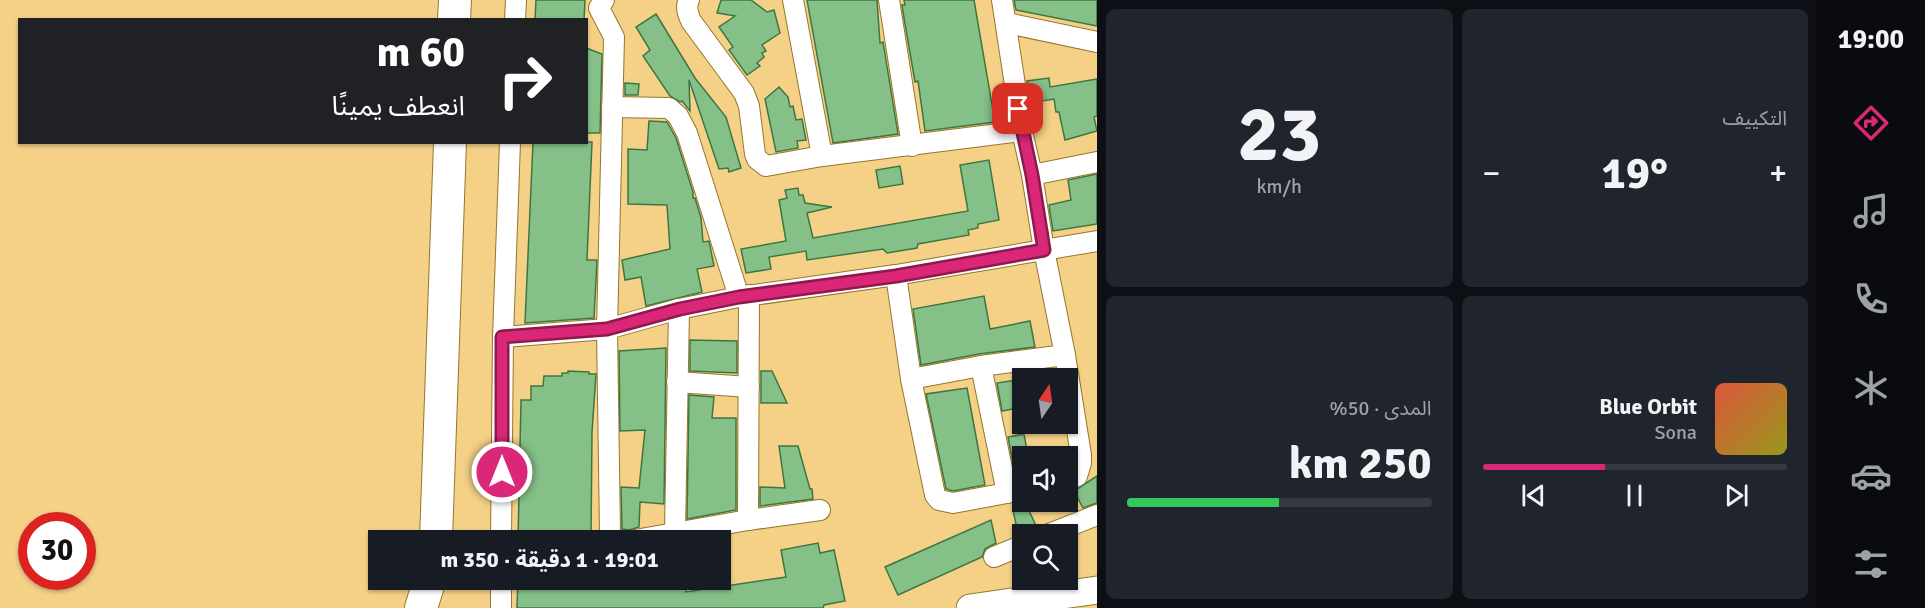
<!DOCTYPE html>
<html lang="ar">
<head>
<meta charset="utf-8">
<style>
  :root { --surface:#171b24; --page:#20242c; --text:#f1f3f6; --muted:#9ea1a6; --line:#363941; --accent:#db2777 }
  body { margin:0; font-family:Signika,"Noto Sans Arabic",sans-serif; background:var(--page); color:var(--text); direction:rtl; height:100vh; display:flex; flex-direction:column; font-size:22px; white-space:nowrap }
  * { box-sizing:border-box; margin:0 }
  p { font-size:20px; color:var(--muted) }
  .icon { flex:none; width:33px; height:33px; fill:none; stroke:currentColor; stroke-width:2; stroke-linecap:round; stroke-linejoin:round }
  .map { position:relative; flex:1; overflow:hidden; direction:ltr }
  .sheet { display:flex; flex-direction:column; gap:9px; padding:9px; background:#0d0f14; width:720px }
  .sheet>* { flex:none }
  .hud { position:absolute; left:18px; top:18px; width:570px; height:126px; border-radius:0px; box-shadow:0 2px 4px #0004; direction:rtl; background:#202124; color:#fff; overflow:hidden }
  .needle { width:39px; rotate:13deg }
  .controls { position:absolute; left:1012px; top:368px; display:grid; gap:12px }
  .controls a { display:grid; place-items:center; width:66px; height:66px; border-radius:0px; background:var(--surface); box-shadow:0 2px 4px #0004; font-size:30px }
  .speed { position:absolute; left:18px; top:512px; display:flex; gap:12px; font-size:30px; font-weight:700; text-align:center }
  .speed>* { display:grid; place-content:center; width:78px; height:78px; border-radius:50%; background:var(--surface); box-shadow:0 2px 4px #0004; line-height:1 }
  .speed .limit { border:9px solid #d22; background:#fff; color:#111 }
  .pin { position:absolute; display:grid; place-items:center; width:51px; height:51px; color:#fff; margin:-26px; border-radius:12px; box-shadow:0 3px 9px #0006 }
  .me { position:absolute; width:66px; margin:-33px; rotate:0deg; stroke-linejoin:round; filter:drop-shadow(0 0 4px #0008) }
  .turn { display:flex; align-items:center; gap:21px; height:126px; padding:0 24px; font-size:27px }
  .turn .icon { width:78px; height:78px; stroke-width:2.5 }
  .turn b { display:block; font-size:42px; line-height:51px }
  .big { font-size:45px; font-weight:700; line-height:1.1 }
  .sheet .widget { flex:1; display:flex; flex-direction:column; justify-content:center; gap:9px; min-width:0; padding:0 21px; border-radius:9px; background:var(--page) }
  .sheet .dial { align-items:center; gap:0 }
  .dial b { font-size:78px; line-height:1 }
  .song { display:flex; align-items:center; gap:18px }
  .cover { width:72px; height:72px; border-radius:9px; background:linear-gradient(135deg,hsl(10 70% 55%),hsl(60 70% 35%)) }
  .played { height:6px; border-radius:3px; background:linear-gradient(90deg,var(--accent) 40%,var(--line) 40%) }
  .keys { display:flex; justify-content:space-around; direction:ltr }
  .heat { display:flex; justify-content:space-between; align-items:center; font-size:33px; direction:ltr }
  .charge { height:9px; border-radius:4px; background:linear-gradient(90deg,#34c759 50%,var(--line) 0) }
  .sheet .tiles { flex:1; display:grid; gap:9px; grid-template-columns:repeat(2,1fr) }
  .trip { position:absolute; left:368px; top:530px; width:363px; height:60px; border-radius:0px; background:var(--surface); box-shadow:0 2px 4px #0004; font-weight:700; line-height:60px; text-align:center; direction:rtl }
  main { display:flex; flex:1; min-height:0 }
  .menu { display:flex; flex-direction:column; width:108px; justify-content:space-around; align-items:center; background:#090b0e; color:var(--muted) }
  .menu .icon { width:42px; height:42px }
  .menu .selected { color:var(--accent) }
  .menu b { font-size:27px; color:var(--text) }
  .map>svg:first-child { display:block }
  .building { fill:#85c088; stroke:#3e7642; stroke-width:1.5 }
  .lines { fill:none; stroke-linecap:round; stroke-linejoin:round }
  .street-casing { stroke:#95762a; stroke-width:22 }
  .secondary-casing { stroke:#95762a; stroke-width:29 }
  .primary-casing { stroke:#95762a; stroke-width:34 }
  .street { stroke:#fff; stroke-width:20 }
  .secondary { stroke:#fff; stroke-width:27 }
  .primary { stroke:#fff; stroke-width:32 }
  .route-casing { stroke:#8e194d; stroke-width:15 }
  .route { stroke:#db2777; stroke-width:10 }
</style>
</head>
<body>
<main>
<nav class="menu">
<b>19:00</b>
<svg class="icon selected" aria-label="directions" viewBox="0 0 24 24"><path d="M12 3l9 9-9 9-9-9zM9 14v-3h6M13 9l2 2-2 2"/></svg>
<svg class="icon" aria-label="music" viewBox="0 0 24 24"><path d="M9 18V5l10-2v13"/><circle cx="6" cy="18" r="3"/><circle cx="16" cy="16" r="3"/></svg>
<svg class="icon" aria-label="phone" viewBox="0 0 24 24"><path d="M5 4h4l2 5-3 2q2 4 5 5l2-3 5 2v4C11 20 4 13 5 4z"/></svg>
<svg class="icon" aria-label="climate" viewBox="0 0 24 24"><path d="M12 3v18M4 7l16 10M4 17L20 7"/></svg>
<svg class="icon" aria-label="car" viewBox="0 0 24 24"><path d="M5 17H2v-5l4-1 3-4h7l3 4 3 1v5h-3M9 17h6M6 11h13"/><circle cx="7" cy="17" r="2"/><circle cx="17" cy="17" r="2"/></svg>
<svg class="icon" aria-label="filters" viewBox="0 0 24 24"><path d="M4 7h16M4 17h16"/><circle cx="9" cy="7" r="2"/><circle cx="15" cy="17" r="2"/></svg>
</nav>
<section class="sheet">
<div class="tiles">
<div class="widget"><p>التكييف</p>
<div class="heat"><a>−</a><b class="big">19°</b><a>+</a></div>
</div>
<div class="widget dial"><b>23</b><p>km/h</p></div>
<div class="widget">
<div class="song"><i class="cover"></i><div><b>Blue Orbit</b><p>Sona</p></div></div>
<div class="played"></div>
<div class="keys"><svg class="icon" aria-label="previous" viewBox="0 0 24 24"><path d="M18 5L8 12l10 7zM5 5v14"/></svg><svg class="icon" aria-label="pause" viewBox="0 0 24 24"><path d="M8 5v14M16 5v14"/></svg><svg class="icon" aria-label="next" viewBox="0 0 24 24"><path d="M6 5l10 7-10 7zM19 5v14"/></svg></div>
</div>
<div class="widget"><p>المدى · 50%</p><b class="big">250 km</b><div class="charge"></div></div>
</div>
</section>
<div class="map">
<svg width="1097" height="608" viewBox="0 0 1097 608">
  <rect width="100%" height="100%" fill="#f4d187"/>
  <g class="building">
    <polygon points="536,0 585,0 584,20 535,20"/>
    <polygon points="721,0 751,0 767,12 774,10 780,33 762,45 766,51 762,53 764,57 757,63 760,66 747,75 729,50 733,47 719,27 735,16 717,13"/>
    <polygon points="807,0 877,0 880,43 883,42 898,134 833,143"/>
    <polygon points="904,0 974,0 995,122 925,131 918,81 915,82 904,18 902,5 905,5"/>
    <polygon points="1014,0 1097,0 1097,26 1016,10"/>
    <polygon points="656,14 695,78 726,117 741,168 729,172 728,168 719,169 689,80 690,111 682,101 680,102 670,96 643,56 650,50 636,27"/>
    <polygon points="586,48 602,54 600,133 586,133"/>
    <polygon points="1049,78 1050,87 1097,79 1097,116 1094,117 1097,131 1065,140 1059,112 1056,112 1054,99 1030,103 1027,81"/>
    <polygon points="625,83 639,84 638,95 625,95"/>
    <polygon points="779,87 788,97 790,107 793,106 796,120 802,119 806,140 797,141 798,148 776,152 765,99"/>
    <polygon points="649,121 667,122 676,138 693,192 693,198 695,198 701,218 703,242 709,241 714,266 697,269 702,292 646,306 641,277 625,280 622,260 670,249 667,205 628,204 628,149 647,150"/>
    <polygon points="533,142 592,142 587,260 597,260 594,318 525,323"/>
    <polygon points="989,160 999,220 978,224 978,228 968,230 969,235 918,244 917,248 887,253 883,249 807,260 806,251 769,257 771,269 746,273 741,249 786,241 779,200 787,198 785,190 798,188 799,195 803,195 805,203 832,207 807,213 813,238 968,211 960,165"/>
    <polygon points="900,166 903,184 879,188 876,170"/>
    <polygon points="1097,174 1097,224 1053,231 1049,205 1071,200 1068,180"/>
    <polygon points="984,296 990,329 1030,321 1035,347 979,354 921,365 913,309"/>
    <polygon points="690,340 737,341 737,373 690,371"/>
    <polygon points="666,348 664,504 640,502 639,527 629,530 622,529 621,487 639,488 645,430 620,431 619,351"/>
    <polygon points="568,371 589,372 589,374 596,374 592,432 591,540 518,540 521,400 531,400 531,386 543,386 544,376 562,376 562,373 568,373"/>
    <polygon points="761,371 772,371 787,403 761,403"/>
    <polygon points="1023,379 1023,407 1002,411 997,383"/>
    <polygon points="967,388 985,485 953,491 946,489 926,394"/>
    <polygon points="689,395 714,397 712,418 736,418 736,510 687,519"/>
    <polygon points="1024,434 1028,456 1023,456 1023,478 1016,479 1008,437"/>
    <polygon points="779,446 798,446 810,489 812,489 813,499 760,506 760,487 785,488"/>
    <polygon points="1097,476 1097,503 1083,508 1074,491"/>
    <polygon points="1026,504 1038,530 1037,534 1018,534 1013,510"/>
    <polygon points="991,520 996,543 985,549 982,557 898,595 885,567"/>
    <polygon points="818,543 820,553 834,550 845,601 824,605 823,608 517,608 518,579 684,579 686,592 786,577 781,550"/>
  </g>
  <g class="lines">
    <g class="street-casing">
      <g id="street">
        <polyline points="604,0 599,8 614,37 607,329 610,533 613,540"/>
        <path d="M689,0C685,7 688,14 691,21L744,93L749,106L755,154L757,159L766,166L822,156L1022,131"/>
        <polyline points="793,0 822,156"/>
        <polyline points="889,0 912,146"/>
        <polyline points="1002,0 1022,131 1032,175 1044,250 1065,355 1081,455 1081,463 1077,476 1068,480"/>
        <polyline points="515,20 516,0"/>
        <polyline points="1007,23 1097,42"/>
        <polyline points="612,107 669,108 678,116 687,133 739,297"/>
        <polyline points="1032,175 1097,162"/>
        <polyline points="896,275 911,379 935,495 939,500 953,503 1023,490"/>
        <polyline points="503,337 607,329 679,309 739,297 896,275 1097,241"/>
        <polyline points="981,366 1007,493"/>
        <polyline points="911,379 981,366 1065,355"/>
        <polyline points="677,382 749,387"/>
        <polyline points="748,520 749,295"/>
        <polyline points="675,532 679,309"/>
        <polyline points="1049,534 1097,515"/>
        <polyline points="501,540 503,337 510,142"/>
        <polyline points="635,540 748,520 820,510"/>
        <polyline points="994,557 1023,545"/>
        <polyline points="501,608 501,579"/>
      </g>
    </g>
    <g class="secondary-casing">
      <polyline id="secondary" points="970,608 1097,590"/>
    </g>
    <g class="primary-casing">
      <g id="primary">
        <polyline points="454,20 455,0"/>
        <polyline points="436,540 450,142"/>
        <polyline points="421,608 430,579"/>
      </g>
    </g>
    <use href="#street" class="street"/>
    <use href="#secondary" class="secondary"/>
    <use href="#primary" class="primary"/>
  </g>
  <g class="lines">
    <g class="route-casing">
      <polyline id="route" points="502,472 502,337 607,329 680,309 739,297 896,276 1044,250 1032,175 1018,109"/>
    </g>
    <use href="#route" class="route"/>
  </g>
</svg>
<div class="controls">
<a><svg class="needle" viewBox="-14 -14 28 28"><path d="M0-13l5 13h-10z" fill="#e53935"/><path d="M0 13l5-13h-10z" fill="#9ea1a6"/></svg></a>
<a><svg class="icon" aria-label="sound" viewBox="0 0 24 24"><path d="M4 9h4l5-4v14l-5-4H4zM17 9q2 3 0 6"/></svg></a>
<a><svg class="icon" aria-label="search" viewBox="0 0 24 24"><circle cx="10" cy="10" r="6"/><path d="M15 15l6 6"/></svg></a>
</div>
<div class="speed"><div class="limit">30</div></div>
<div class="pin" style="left:1018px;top:109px;background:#d93025"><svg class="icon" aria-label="arrive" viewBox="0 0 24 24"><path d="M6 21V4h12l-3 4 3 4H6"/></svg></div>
<svg class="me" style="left:502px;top:472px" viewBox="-20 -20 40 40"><circle r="17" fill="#db2777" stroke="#fff" stroke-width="3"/><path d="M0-11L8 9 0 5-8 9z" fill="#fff"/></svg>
<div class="trip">19:01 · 1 دقيقة · 350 m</div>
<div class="hud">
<div class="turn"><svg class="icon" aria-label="right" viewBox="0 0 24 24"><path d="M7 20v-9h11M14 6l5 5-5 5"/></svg><div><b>60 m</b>انعطف يمينًا</div></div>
</div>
</div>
</main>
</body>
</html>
